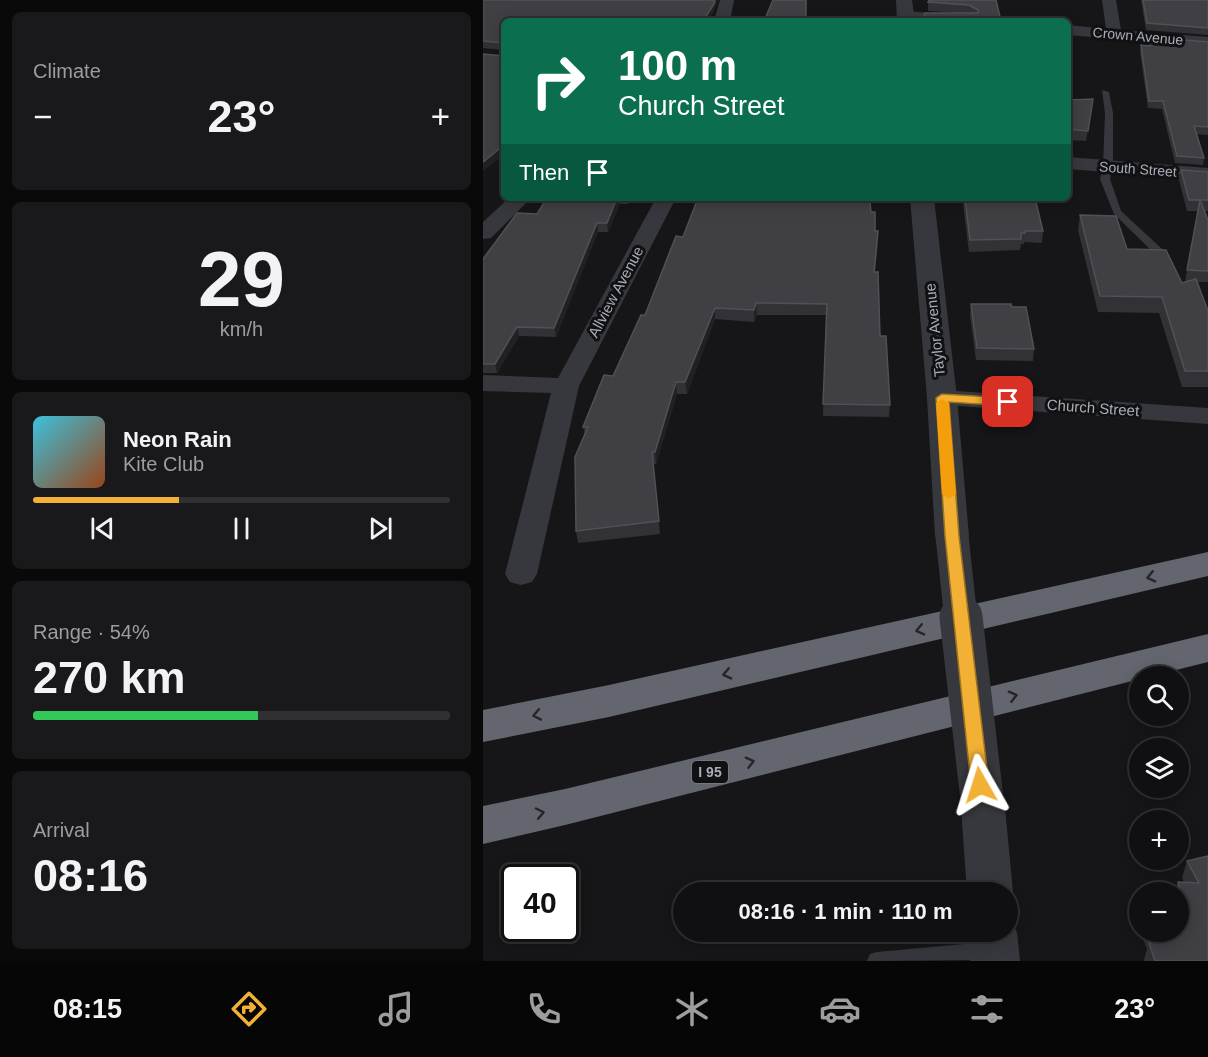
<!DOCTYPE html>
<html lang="en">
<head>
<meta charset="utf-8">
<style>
  :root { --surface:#101012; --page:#19191b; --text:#f1f3f6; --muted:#9c9d9f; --line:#303032; --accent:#f2b134 }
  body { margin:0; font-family:Arial,sans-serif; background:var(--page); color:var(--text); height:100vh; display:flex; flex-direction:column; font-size:22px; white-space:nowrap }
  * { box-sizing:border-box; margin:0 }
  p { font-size:20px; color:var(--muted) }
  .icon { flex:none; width:33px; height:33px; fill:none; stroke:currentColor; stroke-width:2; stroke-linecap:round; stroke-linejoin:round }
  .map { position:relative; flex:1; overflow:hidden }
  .sheet { display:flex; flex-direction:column; gap:12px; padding:12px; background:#09090a; width:483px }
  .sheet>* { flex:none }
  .banner { position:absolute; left:18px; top:18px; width:570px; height:183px; border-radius:9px; box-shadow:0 3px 15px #0003,0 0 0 2px var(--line); background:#0b6e4f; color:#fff; overflow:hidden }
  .controls { position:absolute; left:646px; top:666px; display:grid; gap:12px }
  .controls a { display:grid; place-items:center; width:60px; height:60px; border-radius:50%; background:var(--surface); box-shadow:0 3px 15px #0003,0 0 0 2px var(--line); font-size:30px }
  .speed { position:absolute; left:18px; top:864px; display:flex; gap:12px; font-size:30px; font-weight:700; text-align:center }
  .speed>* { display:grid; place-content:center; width:78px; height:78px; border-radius:50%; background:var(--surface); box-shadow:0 3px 15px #0003,0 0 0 2px var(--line); line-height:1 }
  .speed .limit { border:3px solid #111; border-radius:9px; background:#fff; color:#111 }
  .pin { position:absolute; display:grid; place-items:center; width:51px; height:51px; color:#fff; margin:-26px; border-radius:12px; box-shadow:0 3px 9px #0006 }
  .me { position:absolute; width:66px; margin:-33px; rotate:354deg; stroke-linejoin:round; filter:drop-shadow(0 0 4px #0008) }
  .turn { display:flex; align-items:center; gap:21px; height:126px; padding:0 18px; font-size:27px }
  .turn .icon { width:78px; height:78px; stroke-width:2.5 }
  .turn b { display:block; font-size:42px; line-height:51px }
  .then { display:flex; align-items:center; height:57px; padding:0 18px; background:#0003; gap:12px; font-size:22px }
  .big { font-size:45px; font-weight:700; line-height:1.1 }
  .sheet .card { flex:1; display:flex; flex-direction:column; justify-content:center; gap:9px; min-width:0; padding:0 21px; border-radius:9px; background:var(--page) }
  .sheet .dial { align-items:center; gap:0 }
  .dial b { font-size:78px; line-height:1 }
  .song { display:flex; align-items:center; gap:18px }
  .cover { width:72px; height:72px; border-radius:9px; background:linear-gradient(135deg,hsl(190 70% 55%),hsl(20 70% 35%)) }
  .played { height:6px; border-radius:3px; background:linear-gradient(90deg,var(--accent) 35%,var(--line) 35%) }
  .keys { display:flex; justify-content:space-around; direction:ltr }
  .heat { display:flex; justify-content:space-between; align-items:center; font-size:33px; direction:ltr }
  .charge { height:9px; border-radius:4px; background:linear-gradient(90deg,#34c759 54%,var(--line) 0) }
  .trip { position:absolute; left:190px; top:882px; width:345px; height:60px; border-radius:30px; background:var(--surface); box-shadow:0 3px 15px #0003,0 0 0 2px var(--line); font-weight:700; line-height:60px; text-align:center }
  .tabs { display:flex; height:96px; justify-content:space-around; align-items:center; background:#060607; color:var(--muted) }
  .tabs .icon { width:42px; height:42px }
  .tabs .on { color:var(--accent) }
  .tabs b { font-size:27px; color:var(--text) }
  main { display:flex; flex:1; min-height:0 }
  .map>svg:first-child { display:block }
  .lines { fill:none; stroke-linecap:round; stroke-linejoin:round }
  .service { fill:#37383d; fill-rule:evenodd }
  .minor { fill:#37383d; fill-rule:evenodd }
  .tertiary { fill:#37383d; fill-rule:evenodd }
  .motorway { fill:#63666e; fill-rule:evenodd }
  .tertiary-bridge-far1 { stroke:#37383d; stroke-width:33 }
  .tertiary-bridge { stroke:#37383d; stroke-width:43 }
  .wall { fill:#323236 }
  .shaded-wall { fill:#212124 }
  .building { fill:#3f3f44; stroke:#4f5156; stroke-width:1.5 }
  .oneway { stroke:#26262a }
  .route { fill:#f2b134; stroke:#9d7322; stroke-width:1.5 }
  .slow { fill:#f59e0b }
  .labels { text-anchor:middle; stroke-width:6; stroke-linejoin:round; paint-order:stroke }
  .far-street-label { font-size:14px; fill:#a8adb8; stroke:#111113 }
  .shield { fill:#111113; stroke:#7b7e86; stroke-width:1.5 }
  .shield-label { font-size:14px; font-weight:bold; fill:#a8adb8 }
  .street-label { font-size:15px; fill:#a8adb8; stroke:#111113 }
</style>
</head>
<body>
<main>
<section class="sheet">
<div class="card"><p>Climate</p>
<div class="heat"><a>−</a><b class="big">23°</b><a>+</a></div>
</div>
<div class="card dial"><b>29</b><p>km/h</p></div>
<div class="card">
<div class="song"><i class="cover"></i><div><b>Neon Rain</b><p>Kite Club</p></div></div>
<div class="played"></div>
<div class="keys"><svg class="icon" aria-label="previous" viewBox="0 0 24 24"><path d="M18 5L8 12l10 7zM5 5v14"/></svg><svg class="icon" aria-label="pause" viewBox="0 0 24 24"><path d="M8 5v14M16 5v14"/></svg><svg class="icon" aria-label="next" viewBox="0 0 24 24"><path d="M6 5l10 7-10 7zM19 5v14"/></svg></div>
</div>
<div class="card"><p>Range · 54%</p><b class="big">270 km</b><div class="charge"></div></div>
<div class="card"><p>Arrival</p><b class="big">08:16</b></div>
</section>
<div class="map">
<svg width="725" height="961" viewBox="0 0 725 961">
  <rect width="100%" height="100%" fill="#161618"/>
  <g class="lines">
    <g class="service">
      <polygon points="619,90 626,92 630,113 630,166 627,179 638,211 679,249 679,253 671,253 631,214 617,179 620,166 622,113"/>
      <polygon points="503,942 510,944 513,951 510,958 503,960 384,961 387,954 394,952"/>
    </g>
    <g class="minor">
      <polygon points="237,0 251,0 247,21 231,21"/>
      <polygon points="619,0 633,0 638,30 725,37 725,47 585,35 585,25 623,29"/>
      <polygon points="423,11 485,16 493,21 418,19 415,16 418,13"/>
      <polygon points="585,157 725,168 725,180 585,169"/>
      <polygon points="26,198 48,198 8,238 0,239 0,222"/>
      <polygon points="173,198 193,198 96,386 54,574 49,582 38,585 27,582 22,574 68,393 0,391 0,375 75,378"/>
      <polygon points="459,390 725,408 725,424 450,404 446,398 450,392"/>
    </g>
    <g class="tertiary">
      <polygon points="413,0 429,0 432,21 414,21"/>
      <polygon points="427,198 451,198 474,398 486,536 481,544 469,548 457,544 452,536 444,398"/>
      <polygon points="500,790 516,795 522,808 530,892 525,904 525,892 484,892 478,808 484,795"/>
      <polygon points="525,916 534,932 537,961 487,961 486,932 525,932"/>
    </g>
    <g class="motorway">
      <polygon points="725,552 725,576 126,717 0,742 0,710 126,685"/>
      <polygon points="725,634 725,662 669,676 657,676 657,679 82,825 0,844 0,806 82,789"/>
    </g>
    <polyline class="tertiary-bridge-far1" points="469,536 478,619"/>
    <polyline class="tertiary-bridge" points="478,617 500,808"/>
  </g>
  <g class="wall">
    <polygon points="0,0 231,11 21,50 0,48"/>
    <polygon points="513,0 518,21 478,13 445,11 445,2"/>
    <polygon points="658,0 725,0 725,35 663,30"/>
    <polygon points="666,37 725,42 725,135 714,134 721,158 720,165 692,163 679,109 665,108 657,52 658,45 665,46"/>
    <polygon points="610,99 603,141 585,140 585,100"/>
    <polygon points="698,170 725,172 725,211 721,211 725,220 725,282 714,282 725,311 725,387 699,387 676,313 615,312 595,230 597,215 644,249 699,283 704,282 702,282 715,211 704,211 696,180"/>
    <polygon points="64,198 148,198 145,204 137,204 125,232 115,232 73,337 36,336 14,373 0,373 0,259 54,214"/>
    <polygon points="215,198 361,198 361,202 388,212 395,242 392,272 397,336 407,405 406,417 340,416 343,315 274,315 271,322 232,319 204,394 194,394 173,464 170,464 177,534 95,543 93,531 102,435 100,427 130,376 162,315 200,237"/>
    <polygon points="481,198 552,198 560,231 559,243 541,242 541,244 538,244 537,250 486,252 480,204"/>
    <polygon points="488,304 529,307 551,349 550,361 493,360 487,316"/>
    <polygon points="725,856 725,961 661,961 661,960 664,949 657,932 696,932 696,892 692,892 695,882 701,882 699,878 704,861"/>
    <polygon points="657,902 657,930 653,918"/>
  </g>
  <g class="shaded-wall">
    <polygon points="232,0 235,0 231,11 225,21 220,21"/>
    <polygon points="21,145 21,155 0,171 0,162"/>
    <polygon points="134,198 136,198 137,204 125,232 124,223"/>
    <polygon points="114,223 115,232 73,337 71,328"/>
    <polygon points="395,231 395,242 390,283 391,272"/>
    <polygon points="273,303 274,315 271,322 271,310"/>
    <polygon points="232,308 232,319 204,394 202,382"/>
    <polygon points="34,327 36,336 14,373 12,364"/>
    <polygon points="193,382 194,394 173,464 172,452"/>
  </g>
  <g class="building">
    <polygon points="0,0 232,0 231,4 220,21 21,21 21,43 0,41"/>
    <polygon points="290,0 323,0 323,21 281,21"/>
    <polygon points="446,0 513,0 518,21 439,21 442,13 495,13 495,10 486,5 445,2"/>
    <polygon points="660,0 725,0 725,28 664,23"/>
    <polygon points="666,37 725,42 725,127 711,126 721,158 694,156 680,101 666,101 658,45 667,46"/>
    <polygon points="0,54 21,56 21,145 0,162"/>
    <polygon points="610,99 605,131 585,129 585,100"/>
    <polygon points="698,170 725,172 725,200 706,200"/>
    <polygon points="64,198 134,198 124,223 114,223 71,328 34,327 12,364 0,364 0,259 34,213 54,214"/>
    <polygon points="215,198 361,198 361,202 387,202 388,212 392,212 392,231 395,231 391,272 395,272 397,336 403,336 407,405 340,404 344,304 273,303 271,310 232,308 202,382 193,382 172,452 169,452 176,521 93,531 92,457 105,427 100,427 121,375 130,376 158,315 162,315 193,236 200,237"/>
    <polygon points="482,198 552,198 560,231 542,231 542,233 538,233 538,239 487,240"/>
    <polygon points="717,200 725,220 725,271 704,270"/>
    <polygon points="597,215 633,216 644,249 683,250 699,283 713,279 725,311 725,371 702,371 679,297 617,296"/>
    <polygon points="488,304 528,304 529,307 543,307 551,349 494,348"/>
    <polygon points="725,856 725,961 672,961 666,943 672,942 668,932 696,932 696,903 699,903 695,882 716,883 704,861"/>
  </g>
  <defs><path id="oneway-chevron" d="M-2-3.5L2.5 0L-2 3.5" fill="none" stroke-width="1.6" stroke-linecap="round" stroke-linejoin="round" transform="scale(1.5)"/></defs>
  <g class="oneway">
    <use href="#oneway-chevron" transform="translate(668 577) rotate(167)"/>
    <use href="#oneway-chevron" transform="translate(437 630) rotate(167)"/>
    <use href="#oneway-chevron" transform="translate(244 674) rotate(167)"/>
    <use href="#oneway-chevron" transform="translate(530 696) rotate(-14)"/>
    <use href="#oneway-chevron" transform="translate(54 715) rotate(169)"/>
    <use href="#oneway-chevron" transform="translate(267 762) rotate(-14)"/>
    <use href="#oneway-chevron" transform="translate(57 813) rotate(-12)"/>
  </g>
  <polygon class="route" points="459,394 525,398 532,402 525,406 466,402 476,536 506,785 504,790 497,793 491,790 488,785 462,536 453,398"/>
  <polygon class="slow" points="459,399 466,403 473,494 466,499 459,494 453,403"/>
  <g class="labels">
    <g class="far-street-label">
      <text transform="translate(655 36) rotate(5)" y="5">Crown Avenue</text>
      <text transform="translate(655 169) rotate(4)" y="5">South Street</text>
    </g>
    <rect class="shield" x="209" y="761" width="36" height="22" rx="4.5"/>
    <g class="shield-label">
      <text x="227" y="777">I 95</text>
    </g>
    <g class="street-label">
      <text transform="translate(133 292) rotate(-62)" y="5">Allview Avenue</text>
      <text transform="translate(452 330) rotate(-96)" y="5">Taylor Avenue</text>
      <text transform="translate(610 408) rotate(4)" y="5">Church Street</text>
    </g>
  </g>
</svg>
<div class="controls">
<a><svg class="icon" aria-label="search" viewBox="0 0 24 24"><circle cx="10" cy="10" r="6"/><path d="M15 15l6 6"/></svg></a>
<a><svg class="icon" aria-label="layers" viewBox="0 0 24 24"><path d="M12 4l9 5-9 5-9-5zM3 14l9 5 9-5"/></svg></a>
<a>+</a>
<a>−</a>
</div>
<div class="speed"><div class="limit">40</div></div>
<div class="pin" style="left:525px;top:402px;background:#d93025"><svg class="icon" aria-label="arrive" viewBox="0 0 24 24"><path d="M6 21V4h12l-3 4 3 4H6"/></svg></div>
<svg class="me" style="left:497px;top:785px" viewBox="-20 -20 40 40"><path d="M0-17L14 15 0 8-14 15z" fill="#f2b134" stroke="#fff" stroke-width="4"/></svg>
<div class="trip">08:16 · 1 min · 110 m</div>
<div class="banner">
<div class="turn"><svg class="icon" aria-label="right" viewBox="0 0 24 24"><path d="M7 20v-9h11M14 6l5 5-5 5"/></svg><div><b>100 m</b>Church Street</div></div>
<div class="then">Then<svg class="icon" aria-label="arrive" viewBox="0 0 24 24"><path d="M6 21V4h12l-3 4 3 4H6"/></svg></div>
</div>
</div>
</main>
<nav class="tabs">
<b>08:15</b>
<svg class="icon on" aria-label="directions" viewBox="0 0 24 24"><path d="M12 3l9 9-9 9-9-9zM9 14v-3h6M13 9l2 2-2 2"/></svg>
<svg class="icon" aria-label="music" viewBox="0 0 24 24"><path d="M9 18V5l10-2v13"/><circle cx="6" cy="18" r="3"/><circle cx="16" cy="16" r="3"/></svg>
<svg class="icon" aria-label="phone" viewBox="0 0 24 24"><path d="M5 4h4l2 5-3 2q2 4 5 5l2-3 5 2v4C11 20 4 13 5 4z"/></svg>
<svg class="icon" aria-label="climate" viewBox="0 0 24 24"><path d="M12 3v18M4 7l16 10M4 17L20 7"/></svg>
<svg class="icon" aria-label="car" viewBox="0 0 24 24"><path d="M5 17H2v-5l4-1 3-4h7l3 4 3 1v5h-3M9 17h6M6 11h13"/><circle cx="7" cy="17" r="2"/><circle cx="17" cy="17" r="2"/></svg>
<svg class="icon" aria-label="filters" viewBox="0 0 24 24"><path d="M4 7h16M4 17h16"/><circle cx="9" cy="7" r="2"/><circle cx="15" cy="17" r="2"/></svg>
<b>23°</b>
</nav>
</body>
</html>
